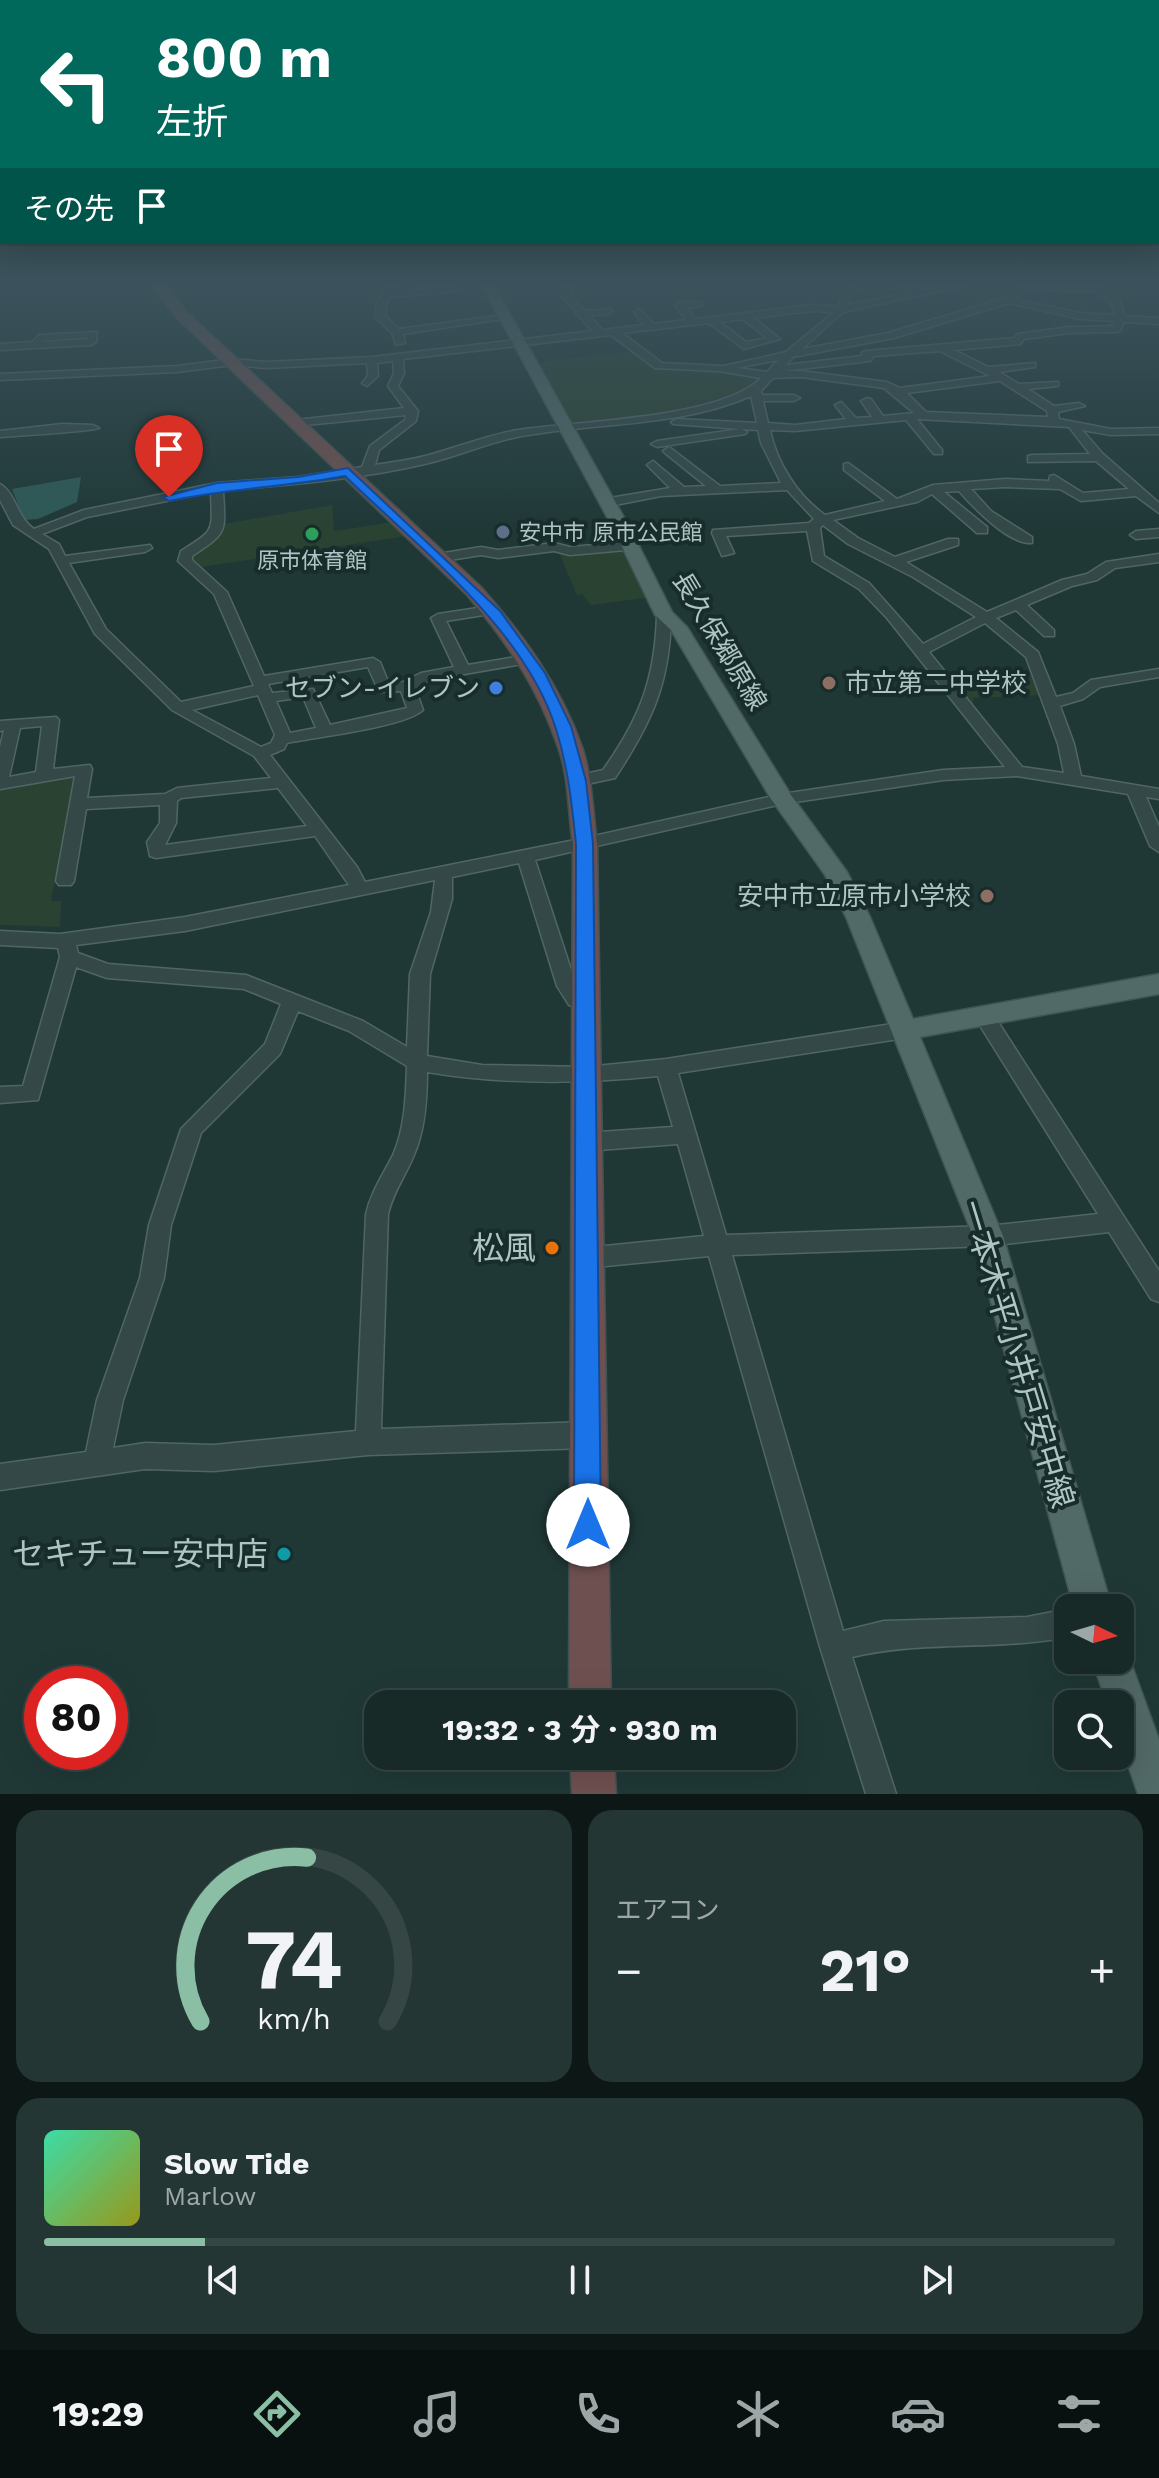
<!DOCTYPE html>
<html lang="ja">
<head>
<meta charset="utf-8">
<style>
  :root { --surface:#172a28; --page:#243634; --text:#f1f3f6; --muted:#9ea7a8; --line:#364645; --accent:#8abfa5 }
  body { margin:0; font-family:"Work Sans","Noto Sans JP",sans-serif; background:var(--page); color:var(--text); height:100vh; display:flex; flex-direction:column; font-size:30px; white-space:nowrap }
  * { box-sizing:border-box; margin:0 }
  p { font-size:26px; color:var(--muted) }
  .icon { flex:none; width:44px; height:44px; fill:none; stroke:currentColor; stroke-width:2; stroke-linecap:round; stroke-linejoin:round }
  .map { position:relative; height:1794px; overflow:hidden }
  .sheet { display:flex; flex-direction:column; gap:16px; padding:16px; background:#0d1716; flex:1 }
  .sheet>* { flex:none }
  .guide { position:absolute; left:0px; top:0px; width:1160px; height:244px; box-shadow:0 8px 32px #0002,0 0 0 2px var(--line); background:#00695c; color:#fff; overflow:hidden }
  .needle { width:52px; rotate:95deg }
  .tools { position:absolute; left:1054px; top:1594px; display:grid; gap:16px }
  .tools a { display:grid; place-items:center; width:80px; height:80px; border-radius:16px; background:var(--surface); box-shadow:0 8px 32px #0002,0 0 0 2px var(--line); font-size:40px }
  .speed { position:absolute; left:24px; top:1666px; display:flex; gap:16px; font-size:40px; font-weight:700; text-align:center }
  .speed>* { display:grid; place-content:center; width:104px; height:104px; border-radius:50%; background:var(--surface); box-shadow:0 8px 32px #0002,0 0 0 2px var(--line); line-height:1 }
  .speed .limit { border:12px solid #d22; background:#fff; color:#111 }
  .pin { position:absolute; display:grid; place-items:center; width:68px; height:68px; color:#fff; margin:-82px -34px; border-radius:50% 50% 50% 0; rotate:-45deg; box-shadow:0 0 8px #0007 }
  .pin .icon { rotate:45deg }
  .me { position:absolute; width:88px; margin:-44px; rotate:0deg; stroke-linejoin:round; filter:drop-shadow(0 0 6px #0008) }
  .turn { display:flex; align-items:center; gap:28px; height:168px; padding:0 24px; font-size:36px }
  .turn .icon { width:104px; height:104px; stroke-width:2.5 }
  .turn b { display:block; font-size:56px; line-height:68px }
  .then { display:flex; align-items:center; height:76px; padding:0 24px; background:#0003; gap:16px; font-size:30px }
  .big { font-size:60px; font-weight:700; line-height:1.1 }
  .sheet .widget { flex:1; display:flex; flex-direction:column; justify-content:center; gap:12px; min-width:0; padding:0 28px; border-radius:24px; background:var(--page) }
  .sheet .dial { align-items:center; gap:0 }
  .dial svg { height:208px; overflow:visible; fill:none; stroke:var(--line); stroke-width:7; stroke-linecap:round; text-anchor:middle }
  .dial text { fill:var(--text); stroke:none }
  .song { display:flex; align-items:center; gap:24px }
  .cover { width:96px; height:96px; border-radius:12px; background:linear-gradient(135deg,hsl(160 70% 55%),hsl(60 70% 35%)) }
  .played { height:8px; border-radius:4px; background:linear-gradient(90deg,var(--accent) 15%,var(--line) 15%) }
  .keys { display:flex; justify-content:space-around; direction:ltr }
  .heat { display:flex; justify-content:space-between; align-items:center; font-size:44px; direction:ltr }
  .sheet .tiles { flex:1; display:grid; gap:16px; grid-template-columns:1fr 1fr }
  .widget:last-child { grid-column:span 2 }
  .trip { position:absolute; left:364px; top:1690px; width:432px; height:80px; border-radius:24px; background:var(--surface); box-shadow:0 8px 32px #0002,0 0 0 2px var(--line); font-weight:700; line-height:80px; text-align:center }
  .tab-bar { display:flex; height:128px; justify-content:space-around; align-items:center; background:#091110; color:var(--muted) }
  .tab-bar .icon { width:56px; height:56px }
  .tab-bar .selected { color:var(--accent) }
  .tab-bar b { font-size:36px; color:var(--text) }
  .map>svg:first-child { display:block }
  .green { fill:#2a4232 }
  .water { fill:#2d5956 }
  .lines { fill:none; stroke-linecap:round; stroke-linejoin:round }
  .minor-casing { stroke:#506665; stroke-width:3 }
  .major-casing { stroke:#3f5553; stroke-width:3 }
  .highway-casing { stroke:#3d5351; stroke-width:3 }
  .minor { fill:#334847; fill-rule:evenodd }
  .major { fill:#516967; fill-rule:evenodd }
  .highway { fill:#6f5051; fill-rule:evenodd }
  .route { fill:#1a73e8; stroke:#114b97; stroke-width:2 }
  .service-dot { fill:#5c6f8a; stroke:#182d2b; stroke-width:3 }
  .leisure-dot { fill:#2e9e5b; stroke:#182d2b; stroke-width:3 }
  .education-dot { fill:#8d6e63; stroke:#182d2b; stroke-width:3 }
  .shop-dot { fill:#3f7fe0; stroke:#182d2b; stroke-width:3 }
  .food-dot { fill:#e8710a; stroke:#182d2b; stroke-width:3 }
  .culture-dot { fill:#0f9aa8; stroke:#182d2b; stroke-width:3 }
  .labels { text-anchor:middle; stroke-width:8; stroke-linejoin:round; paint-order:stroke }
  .far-poi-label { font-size:22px; fill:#adc5c4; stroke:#182d2b; text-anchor:start }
  .street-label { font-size:26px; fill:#adc5c4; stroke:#182d2b }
  .poi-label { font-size:26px; fill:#adc5c4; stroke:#182d2b; text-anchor:end }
  .near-poi-label { font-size:32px; fill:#adc5c4; stroke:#182d2b; text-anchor:end }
  .near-street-label { font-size:32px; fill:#adc5c4; stroke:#182d2b }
</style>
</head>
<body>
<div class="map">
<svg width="1159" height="1794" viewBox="0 0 1159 1794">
  <rect width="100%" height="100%" fill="#1f3836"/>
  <g class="green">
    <polygon points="634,352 653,365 720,370 763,378 731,399 659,415 568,428 531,363"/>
    <polygon points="332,505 334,531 393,522 407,536 201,567 192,560 197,548 219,537 224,524"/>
    <polygon points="625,549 645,598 591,605 582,594 577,595 558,550"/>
    <polygon points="1038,675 1042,695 973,698 973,712 945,676"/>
    <polygon points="76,773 60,883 54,884 51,901 61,901 60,927 0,925 0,786"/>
  </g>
  <polygon class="water" points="81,477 77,502 38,519 24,520 12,489"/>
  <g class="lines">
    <g class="minor-casing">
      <g id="minor">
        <polygon points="386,280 396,280 396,291 452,286 457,289 452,292 391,297 387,301 385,316 399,329 504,315 509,318 403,334 405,343 396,345 392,333 375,317 377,301 387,289"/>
        <path d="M565,280H575L571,295L585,311L611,309V313L590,316L602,330L644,325L634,312L639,309L654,324L686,320L675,305L680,302H701V306L687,308L695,319L811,305L837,306L852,280H862L847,305L913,292L890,280C904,280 916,290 928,289C950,287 971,280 994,280L843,312L802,349L888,333L1008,297L1018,284L1013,280H1024L1027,284L1105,286L1120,302L1125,316L1159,318V324L1124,322L1120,331L1116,332L1069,333L1024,339L1020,344L954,350L988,367L1035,363V367L999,372L1019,384L1058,382V386L1028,389L1054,406L1079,403L1085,406L1058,412L1059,419L1111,429L1159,428V434L1111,435L1082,430L1103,454L1159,503V513L1136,496L1081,501L1060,489L1005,487L971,489L991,511L1032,537V543C1009,545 973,507 959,491L944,492L987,527V533H977L932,494L917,502L833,520L858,538L895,557L948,539H958V545L906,562L987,612L1062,580L1087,574L1106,562L1159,554V562L1115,568L1097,580L1072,586L1027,605L1054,630V636H1044L1016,610L996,618L1038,652L1056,697L1073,693L1091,680L1159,669V677L1100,687L1083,699L1060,706L1074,744L1081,776L1159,789V799L1146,797L1159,827V852L1150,846L1128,794L1017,776L943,780L782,804L535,860L576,985L581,992L592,994L595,999L592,1004L576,1007L569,1005L557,986L519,863L452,877V899L430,974L427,1056L482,1065L586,1067L666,1059L905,1022L912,1025L915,1030L912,1035L905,1038L678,1073L726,1235L988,1226L1098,1214L974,1016L977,1011H991L1159,1271V1302L1151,1299L1109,1232L988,1246L732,1255L843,1631L884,1621L1027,1617L1068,1609V1637C995,1651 922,1640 852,1657L896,1794H866L820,1647L709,1256L585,1268L577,1265L573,1258L577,1251L585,1248L704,1236L678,1144L585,1151L577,1148L574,1142L577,1136L585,1133L673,1127L658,1076C580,1084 505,1085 427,1072C427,1100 425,1130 414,1155C406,1175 393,1192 388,1214L381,1429L587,1422L596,1426L600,1435L596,1444L587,1448L368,1455L214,1471L145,1469L0,1490V1464L86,1452L97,1400L140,1278L149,1225L181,1129L265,1044L281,1004L244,989L107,978L76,967L38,1100L0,1103V1087L23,1086L60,957L58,948L0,945V931L60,934L185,917L349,885L315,836L156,858L150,856L147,842L160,823V805L86,809L74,881L71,885H59L56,881L75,776L0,789V747L4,730L0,731V721L56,717L59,720L53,769L90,765L92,769L87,798L165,794L177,788L271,778L254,756L172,710L95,634L49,549L13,525L0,500V484C16,493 17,518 34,529L84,510L217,483L298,477L362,467L370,446L405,420L406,415L296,426L290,423L296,420L404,408L388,386L394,373L393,361L377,363L378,376L367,386L362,383L368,376L367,363L267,368L232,365L177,372L0,380V374L177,366L232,359L267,362L372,357L592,331L561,295ZM1023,290L1099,291L1111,303L1115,315L1080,313L1016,299ZM1009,303L1080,319L1114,321L1112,326L1069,327L1018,334L1014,338L866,351L862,352V356L786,365L793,357L894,338ZM811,311L834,312L786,352L724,366L662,363L622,333L709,323L744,349L780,339L754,318ZM743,319L767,338L746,342L720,322ZM611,335L655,368L718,371L761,378C720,419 577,421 518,430C488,435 458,447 429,455C412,460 393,462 375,465L379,450L416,421L418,411L398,386L404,373L403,359ZM940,351L990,376L900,388L887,382L801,371H783L870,361L874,356ZM778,360L767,372L737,368ZM801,377L884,388L914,413L883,416L871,399L867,398L861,401L872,417L856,418L841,402L835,405L846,419L795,425L768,423L763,401H794L800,398L794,395H762L761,391L773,378ZM1000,381L1047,411L1048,417L926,412L907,393ZM751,396L757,423L677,419L671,422L673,424L740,429L657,441L651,444L657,447L745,434L747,432L742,429L758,430L761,443L781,483L720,486L669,447L663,451L665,453L706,486L684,487L653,461L647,465L670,488L610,498L604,502L610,506L661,496L787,490L814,519L809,523L713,530L712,533L722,556L734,553L726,536L807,531L813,561L859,589L887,618L1005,767L943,770L782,794L585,838L365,882L357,867L270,755L284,749L287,743C316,737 405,727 423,710L415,688L430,680L528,663L535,659L528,655L468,665L446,621L496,613L498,610L491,606L438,614L431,618L454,667L421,673L403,682L389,684L380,662L373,658L264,676L227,592L192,560V556C229,532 225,532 223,490C292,485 362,479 429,463C459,456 487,443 517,437C595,422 677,428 751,396ZM917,419L1069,427L1090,454L1032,455L1028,456V462L1096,461L1129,489L1083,493L1054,475L1050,476L1049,481L1005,479L933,485L897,499L848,463L844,464V470L885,501L825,515C797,495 777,463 770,430L795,431L906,420L934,454H942V450ZM211,492C212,532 216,529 181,551L178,561L214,594L254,686L181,702L106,629L69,563L145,552L152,548L150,545L65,556L59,544L42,534L87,517ZM823,525L848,544L913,577L976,617L923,644L869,583L824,556L820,528ZM985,623L1026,657L1058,744L1064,773L1022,767L929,652ZM368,667L379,692L401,691L407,708L330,725L313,689L272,693L268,684ZM258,695L275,735L271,743L261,747L192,710ZM303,697L316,728L290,733L276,701ZM42,726L36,772L9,777L20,728ZM278,788L307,826L165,845L176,823L177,801L181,798ZM435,880L431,912L410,974L407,1047L363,1021L246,975L108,964L78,953L76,945L185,931ZM298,1011L349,1031L407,1066C406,1096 405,1128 393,1155C383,1175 371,1192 366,1214L356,1431L214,1445L145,1443L113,1448L123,1400L164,1278L171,1225L201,1133L280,1054Z"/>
        <polygon points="745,280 755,280 756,282 751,285"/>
        <path d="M97,332L96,342L91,345L0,350V344L32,342L39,335ZM87,337V339L43,342V341Z"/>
        <path d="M62,424L93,425L99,428C94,431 15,436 0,437V431Z"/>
        <polygon points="1159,529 1159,537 1136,539 1130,535 1136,531"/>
        <polygon points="632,542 639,546 637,549 570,555 554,551 498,558 481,555 438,562 431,558 438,554 481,547 498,550 554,543 570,547"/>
        <path d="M664,611L671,615C670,683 652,722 615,778L578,786L572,785L570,781L572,777L603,770C640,718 655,679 657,615Z"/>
      </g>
    </g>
    <g class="major-casing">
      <g id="major">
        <polygon points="479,280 491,280 631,530 672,612 687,627 791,795 847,872 870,917 913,1019 1159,974 1159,994 920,1037 1003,1236 1112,1608 1074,1608 973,1236 846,917 825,875 771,799 671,630 655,615 614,530"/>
        <polygon points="1120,1645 1130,1660 1159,1740 1159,1794 1138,1794 1120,1742 1120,1704 1107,1704 1092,1660 1120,1660"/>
      </g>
    </g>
    <g class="highway-casing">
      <g id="highway">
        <path d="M147,280H161L188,313L481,587C524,636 560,685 582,747C592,776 593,813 597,844L611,1704H569L573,844C568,813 569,776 558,747C538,688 507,642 467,595L178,319Z"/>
        <polygon points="570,1756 614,1756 616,1794 572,1794"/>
      </g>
    </g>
    <use href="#minor" class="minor"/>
    <use href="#major" class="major"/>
    <use href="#highway" class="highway"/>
  </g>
  <linearGradient id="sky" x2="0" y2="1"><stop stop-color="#111f1e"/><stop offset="0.53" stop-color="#3c535d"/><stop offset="1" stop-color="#3c535d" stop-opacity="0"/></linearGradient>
  <rect width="1159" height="531" fill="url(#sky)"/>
  <path class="route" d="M348,468L500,611L545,673L571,726L586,781L593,844L601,1525L597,1535L588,1539L578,1535L574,1525L576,844C572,805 568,767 556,729C525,629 418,547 345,476C287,487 228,488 169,501L163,497L217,483L298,477Z"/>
  <circle class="service-dot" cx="503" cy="532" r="8"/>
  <circle class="leisure-dot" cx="312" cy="534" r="8"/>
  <g class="education-dot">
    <circle cx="829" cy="683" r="8"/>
    <circle cx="987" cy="896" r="8"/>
  </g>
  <circle class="shop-dot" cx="496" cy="688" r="8"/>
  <circle class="food-dot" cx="552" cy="1248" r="8"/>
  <circle class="culture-dot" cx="284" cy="1554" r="8"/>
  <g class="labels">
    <g class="far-poi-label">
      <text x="519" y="540">安中市 原市公民館</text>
      <text x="312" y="568" text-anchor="middle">原市体育館</text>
    </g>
    <g class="street-label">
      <text transform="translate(720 641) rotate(59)" y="9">長久保郷原線</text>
    </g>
    <g class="poi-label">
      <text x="845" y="692" text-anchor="start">市立第二中学校</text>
      <text x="480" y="697">セブン-イレブン</text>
      <text x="971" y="905">安中市立原市小学校</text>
    </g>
    <g class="near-poi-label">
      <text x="536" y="1259">松風</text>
      <text x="268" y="1565">セキチュー安中店</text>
    </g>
    <g class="near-street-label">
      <text transform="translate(1017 1354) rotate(73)" y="11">一本木平小井戸安中線</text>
    </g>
  </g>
</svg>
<div class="tools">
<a><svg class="needle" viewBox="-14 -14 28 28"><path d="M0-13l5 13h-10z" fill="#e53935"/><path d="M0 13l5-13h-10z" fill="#9ea7a8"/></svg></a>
<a><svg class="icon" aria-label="search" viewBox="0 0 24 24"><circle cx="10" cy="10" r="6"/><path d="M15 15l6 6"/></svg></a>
</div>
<div class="speed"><div class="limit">80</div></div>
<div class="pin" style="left:169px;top:497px;background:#d93025"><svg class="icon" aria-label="arrive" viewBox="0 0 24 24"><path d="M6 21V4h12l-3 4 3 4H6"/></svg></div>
<svg class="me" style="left:588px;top:1525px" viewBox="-20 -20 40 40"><circle r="19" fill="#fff"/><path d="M0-13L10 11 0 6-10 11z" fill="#1a73e8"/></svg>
<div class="trip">19:32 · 3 分 · 930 m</div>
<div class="guide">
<div class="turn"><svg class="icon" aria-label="left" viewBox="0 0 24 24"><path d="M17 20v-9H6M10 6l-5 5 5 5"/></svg><div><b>800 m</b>左折</div></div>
<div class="then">その先<svg class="icon" aria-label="arrive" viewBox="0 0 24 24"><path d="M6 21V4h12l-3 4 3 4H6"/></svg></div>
</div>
</div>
<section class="sheet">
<div class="tiles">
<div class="widget dial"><svg viewBox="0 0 100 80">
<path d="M14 69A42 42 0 1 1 86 69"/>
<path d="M14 69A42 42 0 0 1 55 6" stroke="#8abfa5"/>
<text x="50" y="56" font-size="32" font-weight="700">74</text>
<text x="50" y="72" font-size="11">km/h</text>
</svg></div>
<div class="widget"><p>エアコン</p>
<div class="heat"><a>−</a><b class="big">21°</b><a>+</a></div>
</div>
<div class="widget">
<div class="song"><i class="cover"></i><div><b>Slow Tide</b><p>Marlow</p></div></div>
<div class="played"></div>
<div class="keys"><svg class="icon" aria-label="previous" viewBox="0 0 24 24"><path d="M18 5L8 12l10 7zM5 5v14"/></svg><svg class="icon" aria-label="pause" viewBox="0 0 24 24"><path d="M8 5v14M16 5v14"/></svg><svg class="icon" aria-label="next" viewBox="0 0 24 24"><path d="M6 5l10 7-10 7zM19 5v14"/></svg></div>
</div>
</div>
</section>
<nav class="tab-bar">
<b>19:29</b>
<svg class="icon selected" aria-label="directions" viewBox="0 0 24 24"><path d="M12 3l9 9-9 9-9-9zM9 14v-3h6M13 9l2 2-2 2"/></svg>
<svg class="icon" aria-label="music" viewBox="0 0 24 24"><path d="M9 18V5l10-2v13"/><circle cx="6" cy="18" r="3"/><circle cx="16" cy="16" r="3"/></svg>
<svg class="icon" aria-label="phone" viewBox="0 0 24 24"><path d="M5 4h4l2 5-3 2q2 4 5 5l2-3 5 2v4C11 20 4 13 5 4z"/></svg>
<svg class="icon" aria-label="climate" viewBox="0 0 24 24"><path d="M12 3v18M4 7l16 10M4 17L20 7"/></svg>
<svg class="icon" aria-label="car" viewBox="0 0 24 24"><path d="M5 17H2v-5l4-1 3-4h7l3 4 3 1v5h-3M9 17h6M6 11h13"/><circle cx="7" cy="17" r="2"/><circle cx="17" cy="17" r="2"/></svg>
<svg class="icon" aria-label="filters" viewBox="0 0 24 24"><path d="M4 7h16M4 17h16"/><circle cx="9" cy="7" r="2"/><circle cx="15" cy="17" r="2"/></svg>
</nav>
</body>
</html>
